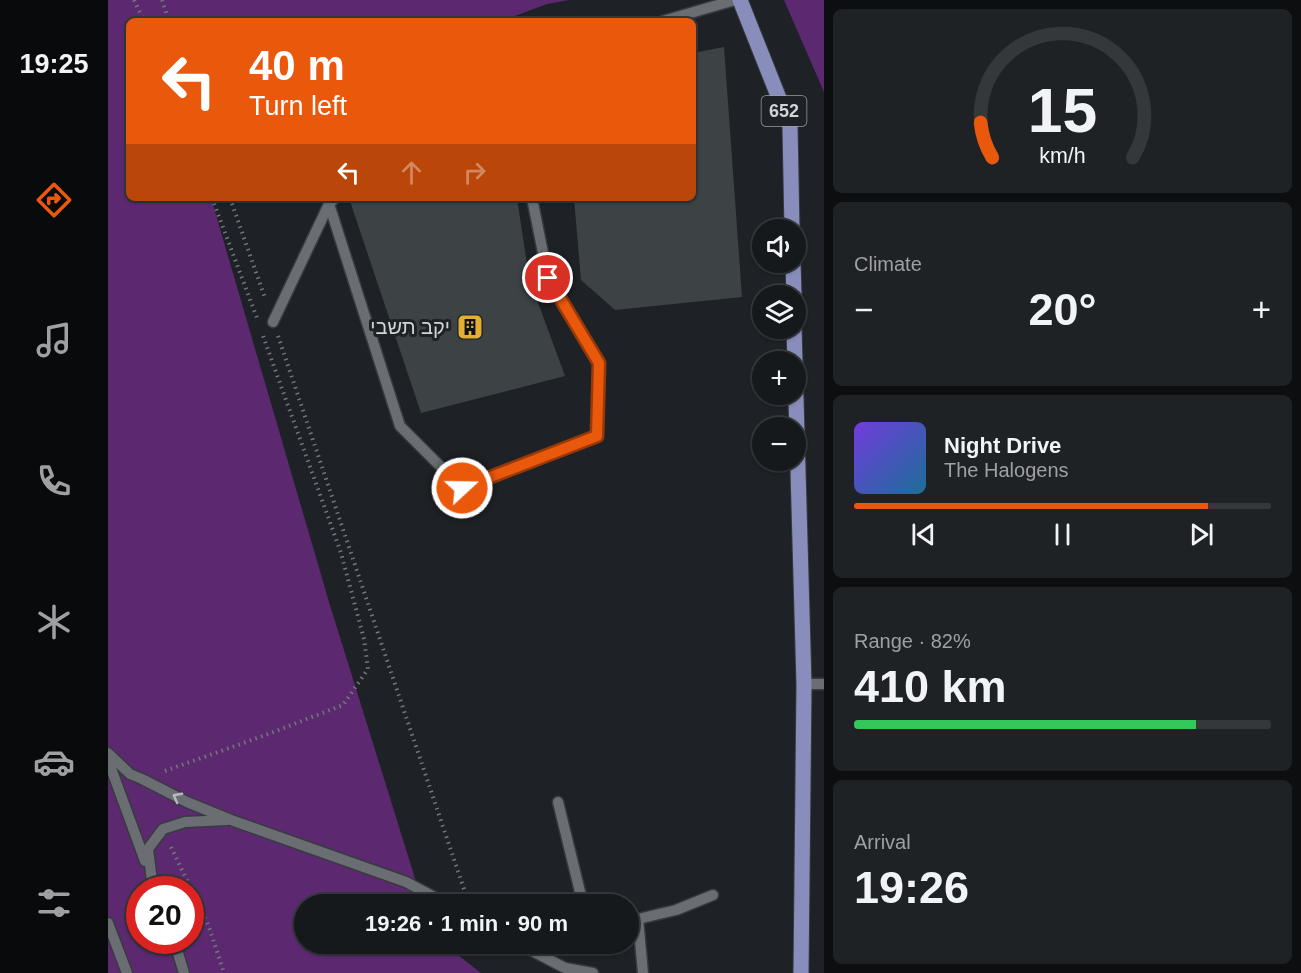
<!DOCTYPE html>
<html lang="en">
<head>
<meta charset="utf-8">
<style>
  :root { --surface:#16191c; --page:#1f2225; --text:#f1f3f6; --muted:#9ea0a3; --line:#35383b; --accent:#ea580c }
  body { margin:0; font-family:Arial,"Noto Sans Hebrew",sans-serif; background:var(--page); color:var(--text); height:100vh; display:flex; flex-direction:column; font-size:22px; white-space:nowrap }
  * { box-sizing:border-box; margin:0 }
  p { font-size:20px; color:var(--muted) }
  .icon { flex:none; width:33px; height:33px; fill:none; stroke:currentColor; stroke-width:2; stroke-linecap:round; stroke-linejoin:round }
  .map { position:relative; flex:1; overflow:hidden }
  .details { display:flex; flex-direction:column; gap:9px; padding:9px; background:#0c0e0f; width:477px }
  .details>* { flex:none }
  .banner { position:absolute; left:18px; top:18px; width:570px; height:183px; border-radius:9px; box-shadow:0 2px 4px #0004,0 0 0 2px var(--line); background:#ea580c; color:#fff; overflow:hidden }
  .fabs { position:absolute; left:644px; top:219px; display:grid; gap:12px }
  .fabs a { display:grid; place-items:center; width:54px; height:54px; border-radius:50%; background:var(--surface); box-shadow:0 2px 4px #0004,0 0 0 2px var(--line); font-size:30px }
  .speed { position:absolute; left:18px; top:876px; display:flex; gap:12px; font-size:30px; font-weight:700; text-align:center }
  .speed>* { display:grid; place-content:center; width:78px; height:78px; border-radius:50%; background:var(--surface); box-shadow:0 2px 4px #0004,0 0 0 2px var(--line); line-height:1 }
  .speed .limit { border:9px solid #d22; background:#fff; color:#111 }
  .pin { position:absolute; display:grid; place-items:center; width:51px; height:51px; color:#fff; margin:-26px; border:3px solid #fff; border-radius:50%; box-shadow:0 2px 6px #0007 }
  .me { position:absolute; width:66px; margin:-33px; rotate:69deg; stroke-linejoin:round; filter:drop-shadow(0 0 4px #0008) }
  .turn { display:flex; align-items:center; gap:21px; height:126px; padding:0 24px; font-size:27px }
  .turn .icon { width:78px; height:78px; stroke-width:2.5 }
  .turn b { display:block; font-size:42px; line-height:51px }
  .lanes { display:flex; align-items:center; height:57px; padding:0 24px; background:#0003; justify-content:center; gap:30px; direction:ltr }
  .lanes .off { opacity:.35 }
  .big { font-size:45px; font-weight:800; line-height:1.1 }
  .details .tile { flex:1; display:flex; flex-direction:column; justify-content:center; gap:9px; min-width:0; padding:0 21px; border-radius:9px; background:var(--page) }
  .details .dial { align-items:center; gap:0 }
  .dial svg { height:156px; overflow:visible; fill:none; stroke:var(--line); stroke-width:7; stroke-linecap:round; text-anchor:middle }
  .dial text { fill:var(--text); stroke:none }
  .song { display:flex; align-items:center; gap:18px }
  .cover { width:72px; height:72px; border-radius:9px; background:linear-gradient(135deg,hsl(260 70% 55%),hsl(200 70% 35%)) }
  .played { height:6px; border-radius:3px; background:linear-gradient(90deg,var(--accent) 85%,var(--line) 85%) }
  .keys { display:flex; justify-content:space-around; direction:ltr }
  .heat { display:flex; justify-content:space-between; align-items:center; font-size:33px; direction:ltr }
  .charge { height:9px; border-radius:4px; background:linear-gradient(90deg,#34c759 82%,var(--line) 0) }
  .trip { position:absolute; left:186px; top:894px; width:345px; height:60px; border-radius:30px; background:var(--surface); box-shadow:0 2px 4px #0004,0 0 0 2px var(--line); font-weight:800; line-height:60px; text-align:center }
  main { display:flex; flex:1; min-height:0 }
  .tab-bar { display:flex; flex-direction:column; width:108px; justify-content:space-around; align-items:center; background:#090a0b; color:var(--muted) }
  .tab-bar .icon { width:42px; height:42px }
  .tab-bar .current { color:var(--accent) }
  .tab-bar b { font-size:27px; color:var(--text) }
  .map>svg:first-child { display:block }
  .green { fill:#5c2971; fill-rule:evenodd }
  .building { fill:#3d4345 }
  .lines { fill:none; stroke-linecap:round; stroke-linejoin:round }
  .service-casing { stroke:#383b3e; stroke-width:13 }
  .primary-casing { stroke:#383b3e; stroke-width:17 }
  .path { stroke:#74777a; stroke-width:4; stroke-dasharray:1.5 4.5; stroke-linecap:butt }
  .service { stroke:#6a6e72; stroke-width:10 }
  .primary { stroke:#898dbb; stroke-width:15 }
  .oneway { stroke:#b8babd }
  .route-casing { stroke:#983908; stroke-width:15 }
  .route { stroke:#ea580c; stroke-width:10 }
  .labels { text-anchor:middle; stroke-width:6; stroke-linejoin:round; paint-order:stroke }
  .shield { fill:#1e2125; stroke:#9c9ea1; stroke-width:1.5 }
  .shield-label { font-size:18px; font-weight:bold; fill:#d2d4d6 }
  .poi-label { font-size:20px; fill:#d2d4d6; stroke:#1e2125; text-anchor:end }
</style>
</head>
<body>
<main>
<nav class="tab-bar">
<b>19:25</b>
<svg class="icon current" aria-label="directions" viewBox="0 0 24 24"><path d="M12 3l9 9-9 9-9-9zM9 14v-3h6M13 9l2 2-2 2"/></svg>
<svg class="icon" aria-label="music" viewBox="0 0 24 24"><path d="M9 18V5l10-2v13"/><circle cx="6" cy="18" r="3"/><circle cx="16" cy="16" r="3"/></svg>
<svg class="icon" aria-label="phone" viewBox="0 0 24 24"><path d="M5 4h4l2 5-3 2q2 4 5 5l2-3 5 2v4C11 20 4 13 5 4z"/></svg>
<svg class="icon" aria-label="climate" viewBox="0 0 24 24"><path d="M12 3v18M4 7l16 10M4 17L20 7"/></svg>
<svg class="icon" aria-label="car" viewBox="0 0 24 24"><path d="M5 17H2v-5l4-1 3-4h7l3 4 3 1v5h-3M9 17h6M6 11h13"/><circle cx="7" cy="17" r="2"/><circle cx="17" cy="17" r="2"/></svg>
<svg class="icon" aria-label="filters" viewBox="0 0 24 24"><path d="M4 7h16M4 17h16"/><circle cx="9" cy="7" r="2"/><circle cx="15" cy="17" r="2"/></svg>
</nav>
<div class="map">
<svg width="716" height="973" viewBox="0 0 716 973">
  <rect width="100%" height="100%" fill="#1e2125"/>
  <g class="green">
    <path d="M0,0H461L439,4L393,21H21V198H103L221,602L315,904H196V944H336L373,973H0ZM32,890H82V940H32Z"/>
    <polygon points="676,0 716,0 716,92"/>
  </g>
  <g class="building">
    <polygon points="616,47 634,297 507,310 473,280 466,198 585,198 585,53"/>
    <polygon points="241,198 409,198 421,278 457,376 313,413"/>
  </g>
  <g class="lines">
    <g class="service-casing">
      <g id="service">
        <polyline points="555,21 627,0"/>
        <polyline points="221,204 292,426 354,488 489,436 491,363 440,278 424,198"/>
        <polyline points="165,322 221,204 227,198"/>
        <polyline points="696,684 716,684"/>
        <polyline points="0,753 22,774 34,779 79,802 123,820 298,882 339,904"/>
        <polyline points="0,760 37,861"/>
        <polyline points="450,802 475,904"/>
        <polyline points="47,890 44,881 40,849 55,829 77,822 119,820"/>
        <polyline points="520,917 530,919 535,973"/>
        <polyline points="530,919 568,910 605,895"/>
        <polyline points="0,923 19,973"/>
        <polyline points="66,940 76,973"/>
        <polyline points="411,944 457,968 485,973"/>
      </g>
    </g>
    <g class="primary-casing">
      <g id="primary">
        <polyline points="632,0 682,126 684,230"/>
        <polyline points="685,262 686,296"/>
        <polyline points="686,328 687,362"/>
        <polyline points="687,363 696,684 693,973"/>
      </g>
    </g>
    <g class="path">
      <polyline points="26,0 36,21"/>
      <polyline points="54,0 61,21"/>
      <polyline points="104,198 149,318"/>
      <polyline points="122,198 157,298"/>
      <polyline points="170,336 361,904"/>
      <polyline points="57,771 155,736 235,705 260,669 256,639 233,553 155,336"/>
      <polyline points="63,847 101,927 116,973"/>
    </g>
    <use href="#service" class="service"/>
    <use href="#primary" class="primary"/>
  </g>
  <defs><path id="oneway-chevron" d="M-2-3.5L2.5 0L-2 3.5" fill="none" stroke-width="1.6" stroke-linecap="round" stroke-linejoin="round" transform="scale(1.5)"/></defs>
  <use class="oneway" href="#oneway-chevron" transform="translate(69 797) rotate(-152)"/>
  <g class="lines">
    <g class="route-casing">
      <polyline id="route" points="354,488 489,436 491,363 440,278"/>
    </g>
    <use href="#route" class="route"/>
  </g>
  <defs>
    <g id="building-square" transform="scale(1.35)"><rect x="-9" y="-9" width="18" height="18" rx="4" fill="#e2af34" stroke="#1e2125"/><path d="M-4-6H4V6H1V3H-1V6H-4ZM-2.5-4.3h1.7v1.8h-1.7ZM.8-4.3h1.7v1.8H.8ZM-2.5-1h1.7V.8h-1.7ZM.8-1h1.7V.8H.8Z" fill="#111"/></g>
  </defs>
  <g fill-rule="evenodd">
    <use href="#building-square" x="362" y="327"/>
  </g>
  <g class="labels">
    <rect class="shield" x="653.5" y="96" width="45" height="30" rx="4.5"/>
    <g class="shield-label">
      <text x="676" y="117">652</text>
    </g>
    <g class="poi-label">
      <text x="342" y="334">יקב תשבי</text>
    </g>
  </g>
</svg>
<div class="fabs">
<a><svg class="icon" aria-label="sound" viewBox="0 0 24 24"><path d="M4 9h4l5-4v14l-5-4H4zM17 9q2 3 0 6"/></svg></a>
<a><svg class="icon" aria-label="layers" viewBox="0 0 24 24"><path d="M12 4l9 5-9 5-9-5zM3 14l9 5 9-5"/></svg></a>
<a>+</a>
<a>−</a>
</div>
<div class="speed"><div class="limit">20</div></div>
<div class="pin" style="left:440px;top:278px;background:#d93025"><svg class="icon" aria-label="arrive" viewBox="0 0 24 24"><path d="M6 21V4h12l-3 4 3 4H6"/></svg></div>
<svg class="me" style="left:354px;top:488px" viewBox="-20 -20 40 40"><circle r="17" fill="#ea580c" stroke="#fff" stroke-width="3"/><path d="M0-11L8 9 0 5-8 9z" fill="#fff"/></svg>
<div class="trip">19:26 · 1 min · 90 m</div>
<div class="banner">
<div class="turn"><svg class="icon" aria-label="left" viewBox="0 0 24 24"><path d="M17 20v-9H6M10 6l-5 5 5 5"/></svg><div><b>40 m</b>Turn left</div></div>
<div class="lanes"><svg class="icon" aria-label="left" viewBox="0 0 24 24"><path d="M17 20v-9H6M10 6l-5 5 5 5"/></svg><svg class="icon off" aria-label="ahead" viewBox="0 0 24 24"><path d="M12 20V5M6 11l6-6 6 6"/></svg><svg class="icon off" aria-label="right" viewBox="0 0 24 24"><path d="M7 20v-9h11M14 6l5 5-5 5"/></svg></div>
</div>
</div>
<section class="details">
<div class="tile dial"><svg viewBox="0 0 100 80">
<path d="M14 69A42 42 0 1 1 86 69"/>
<path d="M14 69A42 42 0 0 1 8 51" stroke="#ea580c"/>
<text x="50" y="56" font-size="32" font-weight="700">15</text>
<text x="50" y="72" font-size="11">km/h</text>
</svg></div>
<div class="tile"><p>Climate</p>
<div class="heat"><a>−</a><b class="big">20°</b><a>+</a></div>
</div>
<div class="tile">
<div class="song"><i class="cover"></i><div><b>Night Drive</b><p>The Halogens</p></div></div>
<div class="played"></div>
<div class="keys"><svg class="icon" aria-label="previous" viewBox="0 0 24 24"><path d="M18 5L8 12l10 7zM5 5v14"/></svg><svg class="icon" aria-label="pause" viewBox="0 0 24 24"><path d="M8 5v14M16 5v14"/></svg><svg class="icon" aria-label="next" viewBox="0 0 24 24"><path d="M6 5l10 7-10 7zM19 5v14"/></svg></div>
</div>
<div class="tile"><p>Range · 82%</p><b class="big">410 km</b><div class="charge"></div></div>
<div class="tile"><p>Arrival</p><b class="big">19:26</b></div>
</section>
</main>
</body>
</html>
